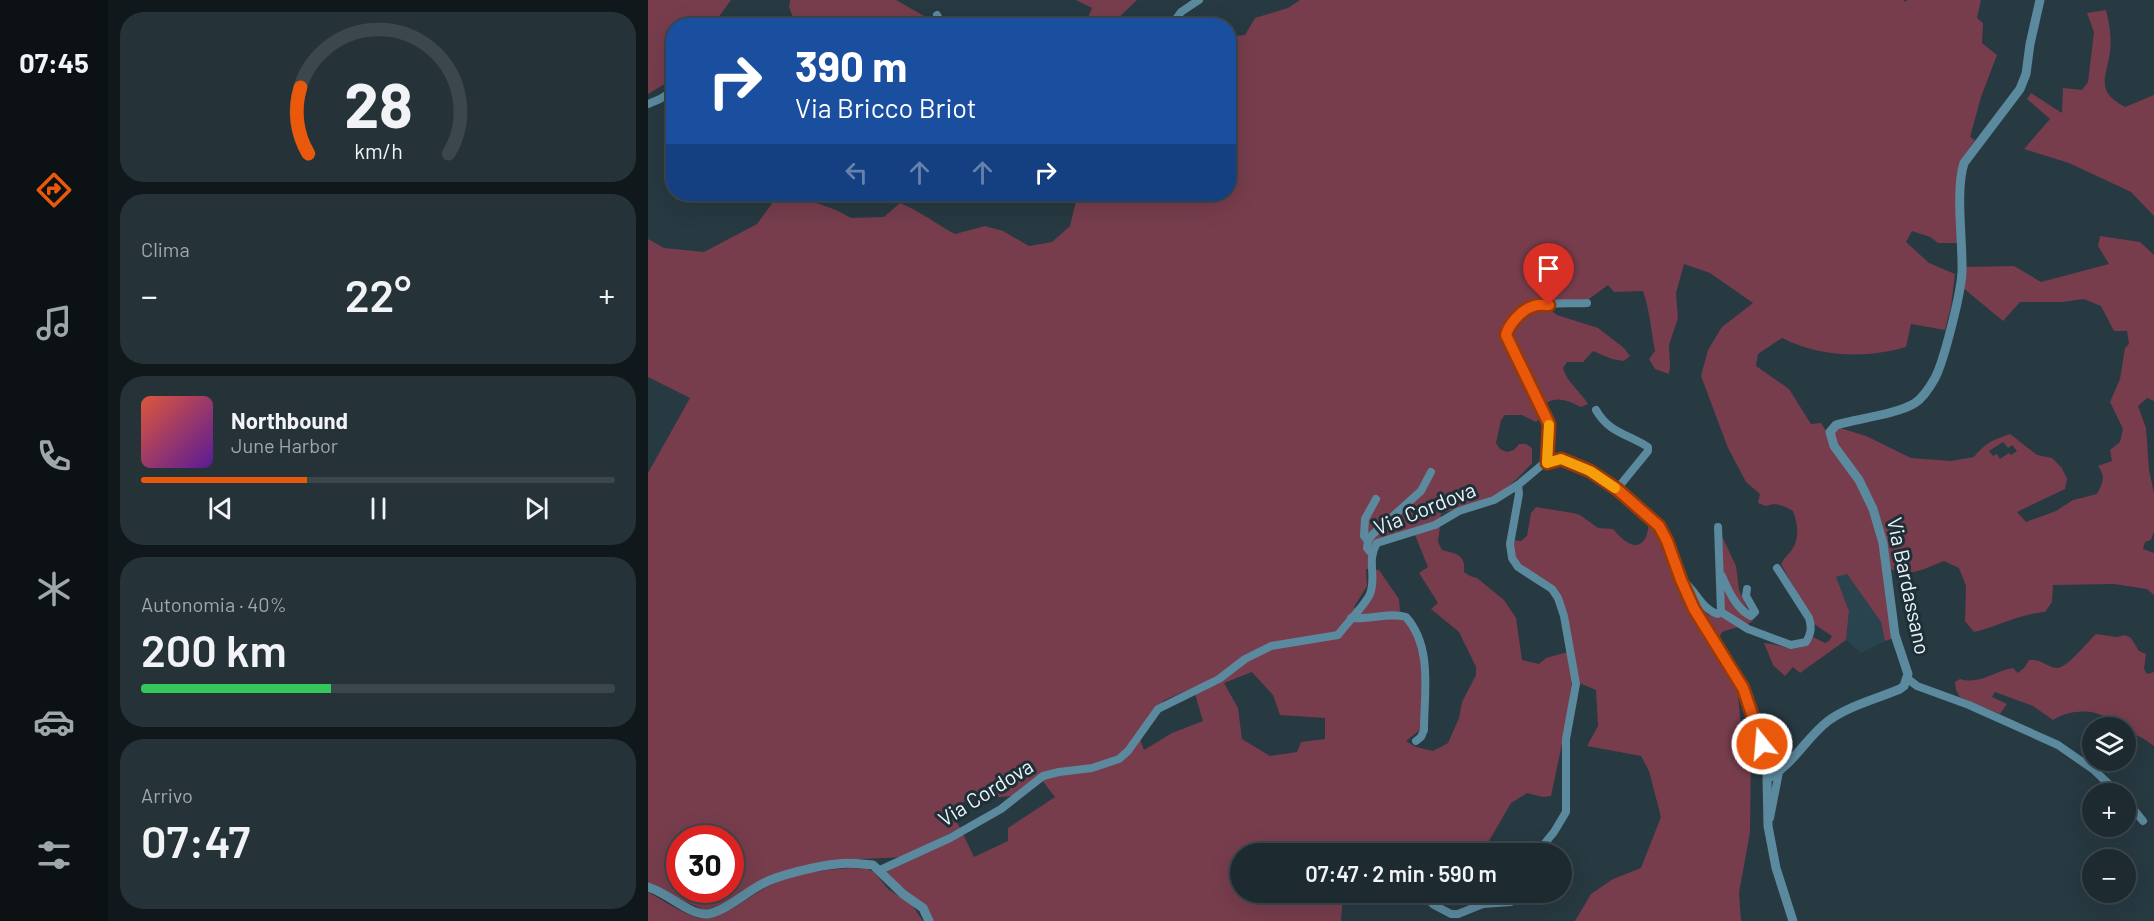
<!DOCTYPE html>
<html lang="it">
<head>
<meta charset="utf-8">
<style>
  :root { --surface:#1d2b31; --page:#253339; --text:#f1f3f6; --muted:#a0a7ab; --line:#3b474d; --accent:#ea580c }
  body { margin:0; font-family:Barlow,sans-serif; background:var(--page); color:var(--text); height:100vh; display:flex; flex-direction:column; font-size:22px; white-space:nowrap }
  * { box-sizing:border-box; margin:0 }
  p { font-size:20px; color:var(--muted) }
  .icon { flex:none; width:33px; height:33px; fill:none; stroke:currentColor; stroke-width:2; stroke-linecap:round; stroke-linejoin:round }
  .map { position:relative; flex:1; overflow:hidden }
  .side { display:flex; flex-direction:column; gap:12px; padding:12px; background:#10181b; width:540px }
  .side>* { flex:none }
  .top-card { position:absolute; left:18px; top:18px; width:570px; height:183px; border-radius:24px; box-shadow:0 6px 24px #0002,0 0 0 2px var(--line); background:#1a4fa0; color:#fff; overflow:hidden }
  .tools { position:absolute; left:1434px; top:717px; display:grid; gap:12px }
  .tools a { display:grid; place-items:center; width:54px; height:54px; border-radius:50%; background:var(--surface); box-shadow:0 6px 24px #0002,0 0 0 2px var(--line); font-size:30px }
  .speed { position:absolute; left:18px; top:825px; display:flex; gap:12px; font-size:30px; font-weight:700; text-align:center }
  .speed>* { display:grid; place-content:center; width:78px; height:78px; border-radius:50%; background:var(--surface); box-shadow:0 6px 24px #0002,0 0 0 2px var(--line); line-height:1 }
  .speed .limit { border:9px solid #d22; background:#fff; color:#111 }
  .pin { position:absolute; display:grid; place-items:center; width:51px; height:51px; color:#fff; margin:-62px -26px; border-radius:50% 50% 50% 0; rotate:-45deg; box-shadow:0 0 6px #0007 }
  .pin .icon { rotate:45deg }
  .me { position:absolute; width:66px; margin:-33px; rotate:343deg; stroke-linejoin:round; filter:drop-shadow(0 0 4px #0008) }
  .turn { display:flex; align-items:center; gap:21px; height:126px; padding:0 30px; font-size:27px }
  .turn .icon { width:78px; height:78px; stroke-width:2.5 }
  .turn b { display:block; font-size:42px; line-height:51px }
  .lanes { display:flex; align-items:center; height:57px; padding:0 30px; background:#0003; justify-content:center; gap:30px; direction:ltr }
  .lanes .off { opacity:.35 }
  .big { font-size:45px; font-weight:600; line-height:1.1 }
  .side .widget { flex:1; display:flex; flex-direction:column; justify-content:center; gap:9px; min-width:0; padding:0 21px; border-radius:24px; background:var(--page) }
  .side .dial { align-items:center; gap:0 }
  .dial svg { height:156px; overflow:visible; fill:none; stroke:var(--line); stroke-width:7; stroke-linecap:round; text-anchor:middle }
  .dial text { fill:var(--text); stroke:none }
  .song { display:flex; align-items:center; gap:18px }
  .cover { width:72px; height:72px; border-radius:9px; background:linear-gradient(135deg,hsl(10 70% 55%),hsl(270 70% 35%)) }
  .played { height:6px; border-radius:3px; background:linear-gradient(90deg,var(--accent) 35%,var(--line) 35%) }
  .keys { display:flex; justify-content:space-around; direction:ltr }
  .heat { display:flex; justify-content:space-between; align-items:center; font-size:33px; direction:ltr }
  .charge { height:9px; border-radius:4px; background:linear-gradient(90deg,#34c759 40%,var(--line) 0) }
  .trip { position:absolute; left:582px; top:843px; width:342px; height:60px; border-radius:30px; background:var(--surface); box-shadow:0 6px 24px #0002,0 0 0 2px var(--line); font-weight:600; line-height:60px; text-align:center }
  main { display:flex; flex:1; min-height:0 }
  .menu { display:flex; flex-direction:column; width:108px; justify-content:space-around; align-items:center; background:#0c1114; color:var(--muted) }
  .menu .icon { width:42px; height:42px }
  .menu .current { color:var(--accent) }
  .menu b { font-size:27px; color:var(--text) }
  .map>svg:first-child { display:block }
  .built { fill:#2a444f }
  .green { fill:#773d4d; fill-rule:evenodd }
  .lines { fill:none; stroke-linecap:round; stroke-linejoin:round }
  .minor { stroke:#5b899d; stroke-width:8 }
  .tertiary { stroke:#5b899d; stroke-width:9 }
  .route-casing { stroke:#983908; stroke-width:15 }
  .route { stroke:#ea580c; stroke-width:10 }
  .slow { stroke:#f59e0b; stroke-width:10 }
  .labels { text-anchor:middle; stroke-width:6; stroke-linejoin:round; paint-order:stroke }
  .street-label { font-size:21px; fill:#ebf6fb; stroke:#1e2f37 }
</style>
</head>
<body>
<main>
<nav class="menu">
<b>07:45</b>
<svg class="icon current" aria-label="directions" viewBox="0 0 24 24"><path d="M12 3l9 9-9 9-9-9zM9 14v-3h6M13 9l2 2-2 2"/></svg>
<svg class="icon" aria-label="music" viewBox="0 0 24 24"><path d="M9 18V5l10-2v13"/><circle cx="6" cy="18" r="3"/><circle cx="16" cy="16" r="3"/></svg>
<svg class="icon" aria-label="phone" viewBox="0 0 24 24"><path d="M5 4h4l2 5-3 2q2 4 5 5l2-3 5 2v4C11 20 4 13 5 4z"/></svg>
<svg class="icon" aria-label="climate" viewBox="0 0 24 24"><path d="M12 3v18M4 7l16 10M4 17L20 7"/></svg>
<svg class="icon" aria-label="car" viewBox="0 0 24 24"><path d="M5 17H2v-5l4-1 3-4h7l3 4 3 1v5h-3M9 17h6M6 11h13"/><circle cx="7" cy="17" r="2"/><circle cx="17" cy="17" r="2"/></svg>
<svg class="icon" aria-label="filters" viewBox="0 0 24 24"><path d="M4 7h16M4 17h16"/><circle cx="9" cy="7" r="2"/><circle cx="15" cy="17" r="2"/></svg>
</nav>
<section class="side">
<div class="widget dial"><svg viewBox="0 0 100 80">
<path d="M14 69A42 42 0 1 1 86 69"/>
<path d="M14 69A42 42 0 0 1 10 35" stroke="#ea580c"/>
<text x="50" y="56" font-size="32" font-weight="700">28</text>
<text x="50" y="72" font-size="11">km/h</text>
</svg></div>
<div class="widget"><p>Clima</p>
<div class="heat"><a>−</a><b class="big">22°</b><a>+</a></div>
</div>
<div class="widget">
<div class="song"><i class="cover"></i><div><b>Northbound</b><p>June Harbor</p></div></div>
<div class="played"></div>
<div class="keys"><svg class="icon" aria-label="previous" viewBox="0 0 24 24"><path d="M18 5L8 12l10 7zM5 5v14"/></svg><svg class="icon" aria-label="pause" viewBox="0 0 24 24"><path d="M8 5v14M16 5v14"/></svg><svg class="icon" aria-label="next" viewBox="0 0 24 24"><path d="M6 5l10 7-10 7zM19 5v14"/></svg></div>
</div>
<div class="widget"><p>Autonomia · 40%</p><b class="big">200 km</b><div class="charge"></div></div>
<div class="widget"><p>Arrivo</p><b class="big">07:47</b></div>
</section>
<div class="map">
<svg width="1506" height="921" viewBox="0 0 1506 921">
  <rect width="100%" height="100%" fill="#273941"/>
  <polygon class="built" points="1199,574 1233,622 1237,641 1213,653 1198,640 1201,611 1188,577"/>
  <g class="green">
    <polygon points="0,0 83,0 65,25 26,26 25,74 15,85 0,94"/>
    <polygon points="142,0 248,0 292,25 148,25 141,7"/>
    <polygon points="428,0 489,0 463,25 438,26 437,24 444,8"/>
    <path d="M652,0H1255L1258,2L1259,0H1333L1329,18L1335,23L1334,43L1349,55L1333,97L1322,137L1327,140L1311,164V243H1290L1282,237L1264,231L1258,242L1281,263L1307,274L1303,306L1297,330L1263,324L1258,347C1217,359 1172,357 1134,338L1110,354L1108,366L1141,389L1163,424L1173,423L1210,481L1233,543L1246,638L1237,641L1233,622L1199,574L1188,577L1201,611L1198,640L1152,673L1145,667L1137,676L1125,665L1116,643C1137,644 1148,658 1165,637L1177,643L1181,641L1184,636L1166,624L1133,564C1136,558 1139,556 1143,551C1152,539 1150,524 1145,511C1136,506 1129,502 1118,506L1110,503L1112,494L1098,482L1080,448L1053,376L1060,350L1074,327L1105,303L1062,273L1036,264L1028,293L1030,318L1021,345L1022,367L1021,374L1007,369L1001,359L1007,351C1003,331 1002,311 995,291L966,292L960,285L941,299L886,302L861,319L855,326L856,333L894,417L888,422L874,415H857L853,420L848,443L852,449L859,452L866,450L871,444H878L884,448V463C871,478 854,494 835,502C821,507 807,508 793,514L792,520L729,542L721,569H718L719,586L706,607L711,613L727,570H731L751,599L752,612L758,618L774,649L773,729L758,741L768,747L785,751L800,743L811,718L814,702L828,675V667L811,632L783,609L790,603L771,573L780,567L767,535L792,526L790,542L794,550C808,554 818,554 816,572L822,576L829,578L856,600L868,618L874,660L891,664L898,658L920,652L924,680L919,720L903,796L895,797L879,793L863,803L834,853H807L804,846L790,847L782,854H592V892L695,893L693,921H284L241,878L239,871L315,834L326,857L360,841V828L407,797L393,779L461,766L468,764L492,739L496,750L524,733L555,721L547,694L592,667L517,700L508,708L476,751L465,758L453,764L411,769L385,779L366,796L322,799L302,808L312,828L256,857L195,860L164,865L73,905L56,910L0,885V473L42,398L0,377V239L16,248L56,252L109,224L131,194H143L188,210L203,218L236,217L252,203C272,211 288,224 307,234L337,226L355,231L381,246L404,242L422,226L429,197L433,194H580L581,37L597,35L607,18L640,8ZM604,672L625,695L632,715L677,718V739L653,742L649,752L622,756L594,739L590,708L576,683ZM32,838H82V890H32Z"/>
    <path d="M1458,10C1461,22 1464,38 1462,52C1458,79 1447,91 1477,107L1506,95V216L1483,192L1421,163L1376,149L1402,119L1379,99L1383,93L1414,113L1415,88L1434,90L1440,82L1446,32L1439,13Z"/>
    <path d="M1452,236L1492,242L1506,255V401L1499,398L1490,406L1498,428L1501,470L1506,493V531L1503,540L1497,542L1495,549L1506,553V595L1499,589L1466,584L1405,585L1404,602L1397,612C1372,614 1351,626 1326,632L1317,621L1318,586L1311,568L1296,561C1278,568 1258,580 1240,567L1227,508L1188,445L1184,431L1189,427L1218,436L1263,458L1303,461L1326,457C1336,444 1346,439 1362,434L1389,455L1404,458L1414,468L1419,479L1417,489L1369,512L1378,522L1408,511L1425,500L1449,494C1455,482 1458,477 1450,466L1464,461L1462,450L1472,442L1475,429L1462,402L1472,379L1477,348L1481,344L1479,331H1466L1453,306L1436,299L1414,302H1372L1355,321L1314,287L1317,267L1366,266L1393,282L1461,264L1450,246ZM1355,442L1360,448L1364,445L1369,451L1363,455L1361,453L1352,459L1349,454L1345,456L1341,451Z"/>
    <path d="M885,307L899,308L909,315L950,328L976,348L982,356L976,361L964,359L945,351L935,362H919L915,368C918,381 933,392 940,404L933,407C921,401 909,395 897,404L896,409L863,343L862,329Z"/>
    <path d="M888,507L925,513L932,515L950,528L965,529C972,537 987,554 997,539C1000,534 1000,526 1002,520L1017,543L1022,561L1044,612L1085,681L1090,695L1094,737L1103,754L1102,832L1091,893L1093,921H927L943,894L965,879L993,868L1013,817L1001,771L993,756L939,746L950,726L948,690L929,682L911,597L868,563L864,540L873,541L879,536L883,513Z"/>
    <path d="M1073,534L1088,566L1091,590L1105,621C1095,628 1085,627 1074,632L1070,641L1048,609L1043,589L1050,604L1060,615L1070,616Z"/>
    <path d="M1448,634L1469,637L1477,635L1483,638L1491,651L1498,654L1496,669L1499,674L1506,672V746C1498,740 1487,732 1478,735V728L1464,727C1463,725 1461,721 1459,719C1446,707 1418,711 1405,720L1385,706L1347,692L1344,697L1359,704L1352,714L1312,697L1308,690L1307,682L1312,679C1332,685 1346,671 1365,668L1370,673L1377,667L1381,660C1395,659 1397,666 1408,668C1419,669 1439,642 1448,634Z"/>
    <path d="M202,868L219,869L226,872L240,889L264,905L275,921H0V892C15,900 34,913 50,918C70,921 96,900 112,891C138,875 172,870 202,868Z"/>
  </g>
  <g class="lines">
    <g class="minor">
      <polyline points="289,15 292,21 304,26"/>
      <polyline points="91,26 96,22"/>
      <polyline points="523,26 533,12 551,0"/>
      <polyline points="0,104 12,99 26,90"/>
      <path d="M948,410C961,433 980,434 1000,447V451L969,489"/>
      <path d="M899,463L901,424L860,342C856,328 872,309 886,306C900,302 924,304 939,303"/>
      <polyline points="870,485 871,494 862,544 864,558 870,567 904,589 910,598 916,616 928,684 918,739 918,812 906,832 888,854"/>
      <polyline points="720,541 716,536 717,519 728,499"/>
      <polyline points="724,554 719,548 720,541 724,535 773,491 783,472"/>
      <path d="M1074,576C1080,590 1089,610 1103,616L1107,612L1098,596L1099,589"/>
      <path d="M1034,580C1048,590 1053,609 1070,614L1073,612L1070,527"/>
      <path d="M1073,612L1100,629L1143,645L1158,642C1163,634 1164,628 1161,618L1129,568"/>
      <path d="M703,618C722,620 741,612 758,617C785,647 776,693 776,730L773,737L768,741"/>
      <polyline points="1260,679 1269,686 1321,705 1410,745 1446,770 1471,794"/>
      <polyline points="1478,800 1495,821"/>
      <polyline points="1122,818 1131,772"/>
      <path d="M232,870L302,838L353,809L395,776L411,772L444,768L471,759L480,751L510,709L571,679L597,659L623,646L690,635C697,625 718,604 722,594C729,576 718,561 729,543L787,525L811,511L846,500L870,485L895,464L913,459L942,470L969,489L1010,526L1019,541L1033,580L1046,609L1095,688L1114,744L1119,779"/>
      <polyline points="772,892 786,905 803,914 810,914 835,904 863,902 867,900 871,892"/>
    </g>
    <g class="tertiary">
      <path d="M0,887C20,893 39,913 57,914C74,914 98,892 114,884C130,875 169,866 189,864C200,862 214,864 225,865L255,894L275,908L281,921"/>
      <path d="M1145,921L1128,868L1120,826L1119,779C1144,766 1158,738 1180,721C1200,706 1228,699 1252,689L1256,686L1260,674L1247,635L1235,543L1225,509L1211,480L1186,446L1182,432L1188,425C1208,419 1250,414 1267,403C1276,397 1282,387 1287,378C1296,361 1313,293 1314,272C1315,241 1307,191 1316,163L1372,89L1378,74L1382,44L1392,0"/>
    </g>
  </g>
  <g class="lines">
    <g class="route-casing">
      <path id="route" d="M901,305C897,305 890,304 886,306C874,309 861,324 858,335L901,424L899,463L913,459L942,471L969,489L1011,526L1019,541L1033,580L1046,609L1095,688L1114,744"/>
    </g>
    <use href="#route" class="route"/>
    <polyline class="slow" points="901,425 899,463 913,459 942,471 967,488"/>
  </g>
  <g class="labels">
    <g class="street-label">
      <text transform="translate(777 509) rotate(-22)" y="7">Via Cordova</text>
      <text transform="translate(1260 586) rotate(78)" y="7">Via Bardassano</text>
      <text transform="translate(338 793) rotate(-32)" y="7">Via Cordova</text>
    </g>
  </g>
</svg>
<div class="tools">
<a><svg class="icon" aria-label="layers" viewBox="0 0 24 24"><path d="M12 4l9 5-9 5-9-5zM3 14l9 5 9-5"/></svg></a>
<a>+</a>
<a>−</a>
</div>
<div class="speed"><div class="limit">30</div></div>
<div class="pin" style="left:901px;top:305px;background:#d93025"><svg class="icon" aria-label="arrive" viewBox="0 0 24 24"><path d="M6 21V4h12l-3 4 3 4H6"/></svg></div>
<svg class="me" style="left:1114px;top:744px" viewBox="-20 -20 40 40"><circle r="17" fill="#ea580c" stroke="#fff" stroke-width="3"/><path d="M0-11L8 9 0 5-8 9z" fill="#fff"/></svg>
<div class="trip">07:47 · 2 min · 590 m</div>
<div class="top-card">
<div class="turn"><svg class="icon" aria-label="right" viewBox="0 0 24 24"><path d="M7 20v-9h11M14 6l5 5-5 5"/></svg><div><b>390 m</b>Via Bricco Briot</div></div>
<div class="lanes"><svg class="icon off" aria-label="left" viewBox="0 0 24 24"><path d="M17 20v-9H6M10 6l-5 5 5 5"/></svg><svg class="icon off" aria-label="ahead" viewBox="0 0 24 24"><path d="M12 20V5M6 11l6-6 6 6"/></svg><svg class="icon off" aria-label="ahead" viewBox="0 0 24 24"><path d="M12 20V5M6 11l6-6 6 6"/></svg><svg class="icon" aria-label="right" viewBox="0 0 24 24"><path d="M7 20v-9h11M14 6l5 5-5 5"/></svg></div>
</div>
</div>
</main>
</body>
</html>
